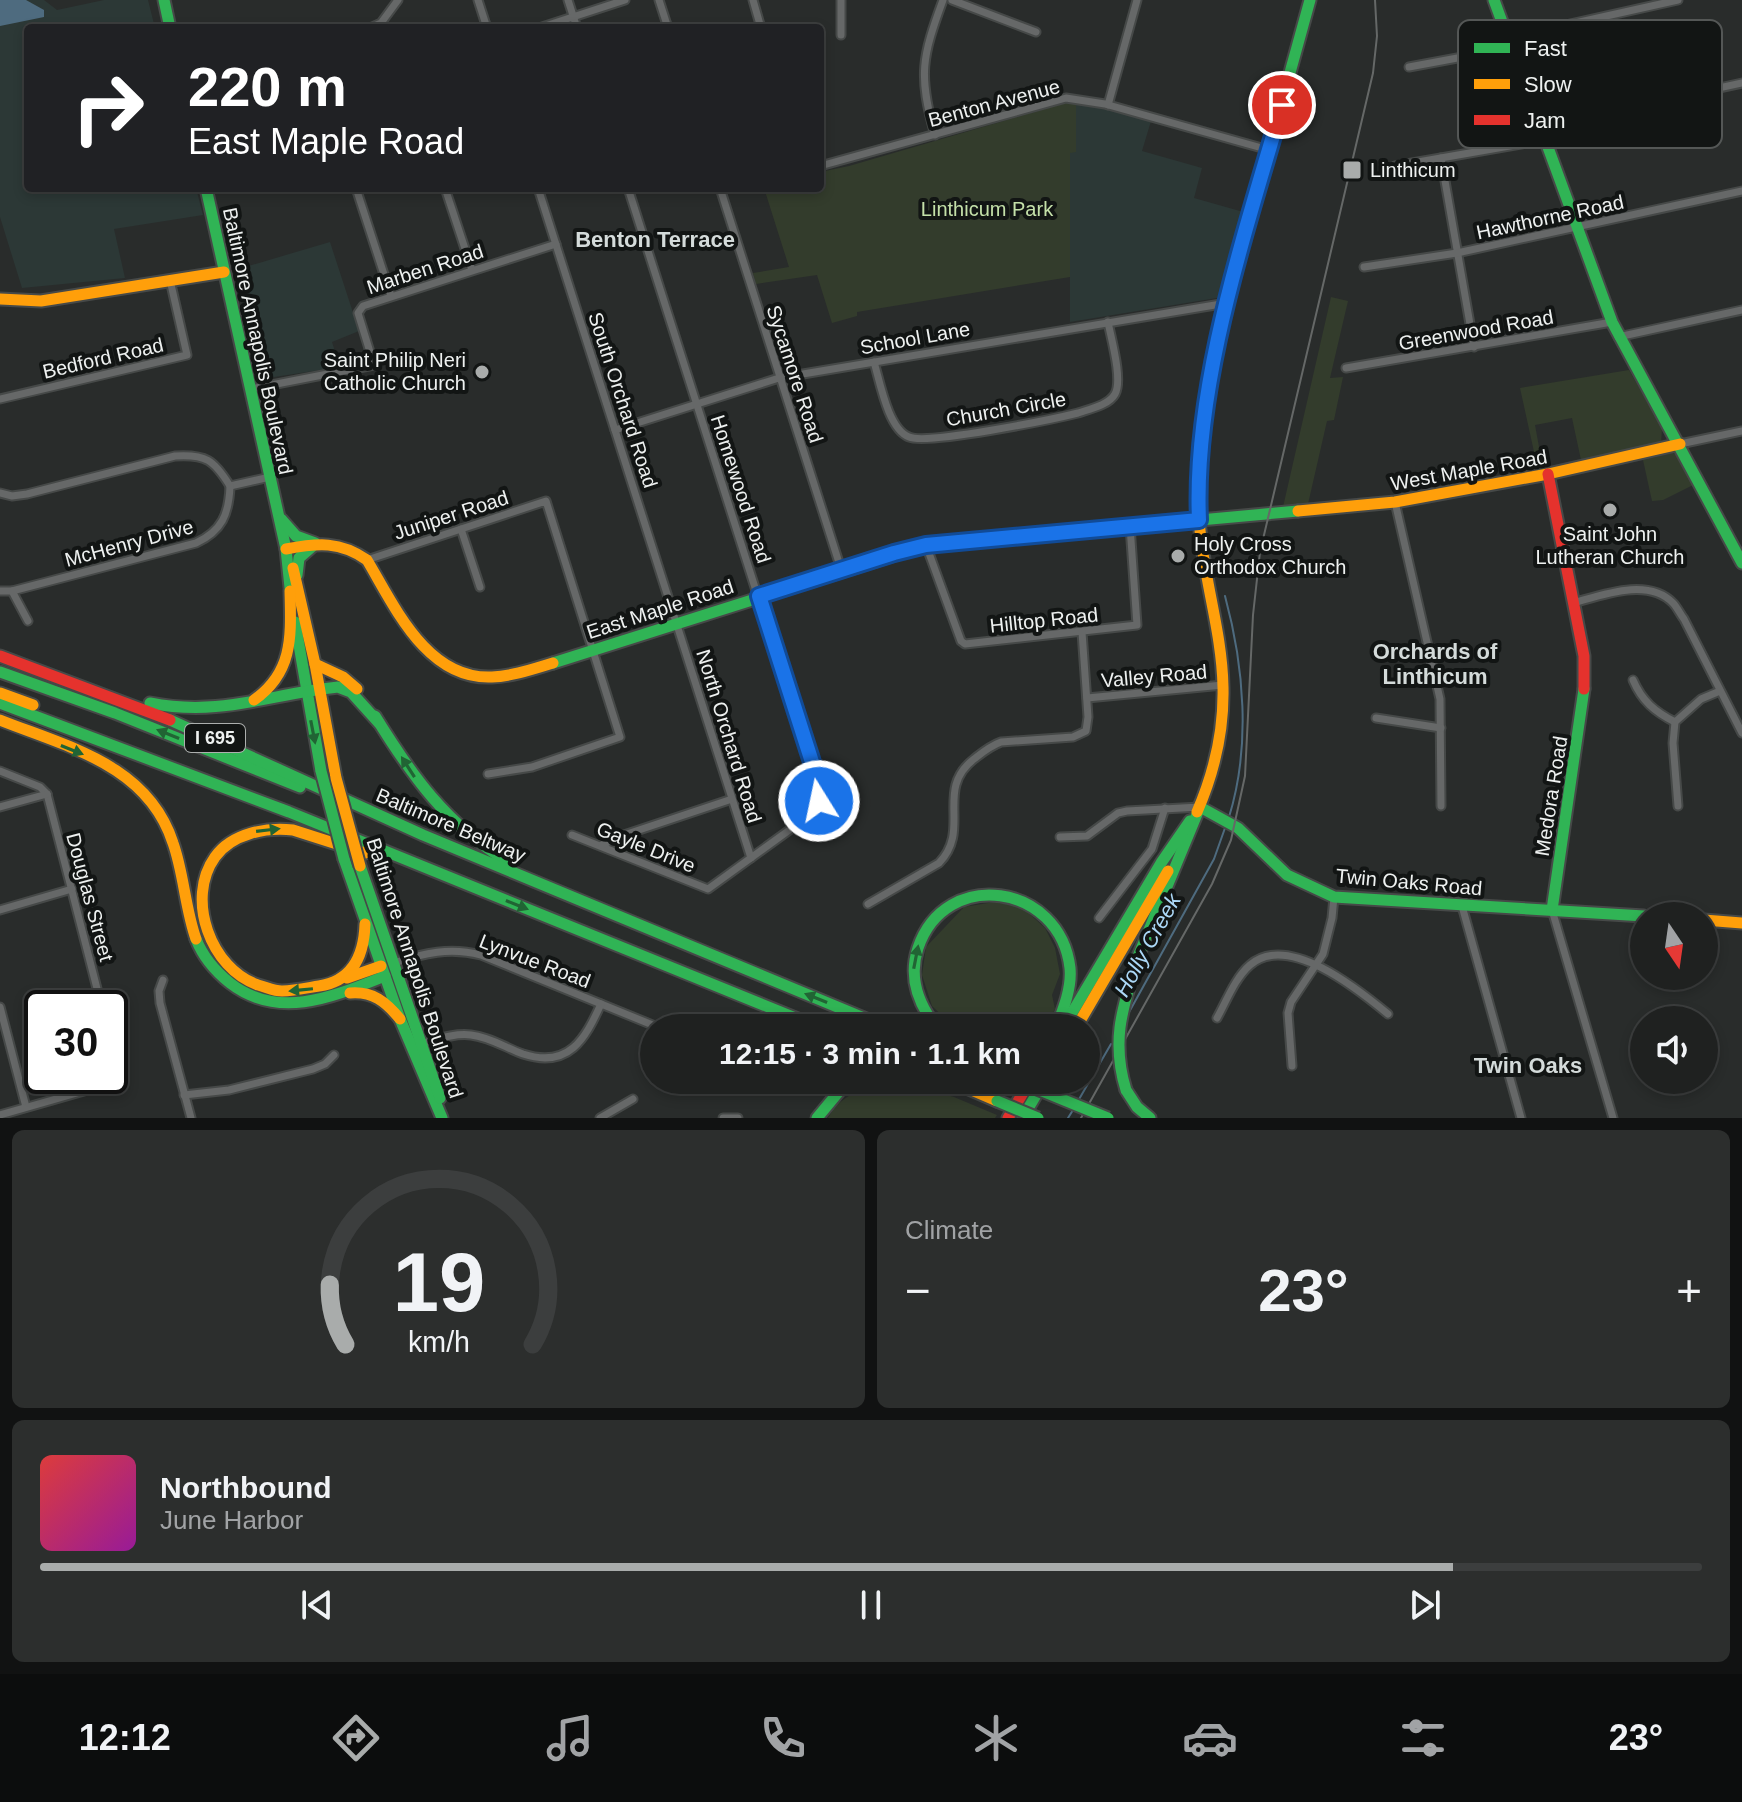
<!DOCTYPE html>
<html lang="en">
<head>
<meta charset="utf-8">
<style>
  :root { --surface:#1f2120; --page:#2c2e2d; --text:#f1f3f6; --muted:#a1a3a5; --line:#3c3e3e; --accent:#a9acab }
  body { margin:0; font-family:Arial,sans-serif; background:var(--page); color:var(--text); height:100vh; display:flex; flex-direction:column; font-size:30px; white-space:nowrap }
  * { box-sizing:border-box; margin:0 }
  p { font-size:26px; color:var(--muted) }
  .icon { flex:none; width:44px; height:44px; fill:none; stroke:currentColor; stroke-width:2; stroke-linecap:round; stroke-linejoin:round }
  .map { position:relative; height:1118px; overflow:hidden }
  .sheet { display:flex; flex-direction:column; gap:12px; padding:12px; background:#111212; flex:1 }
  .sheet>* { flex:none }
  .hud { position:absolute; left:24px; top:24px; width:800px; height:168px; border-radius:8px; box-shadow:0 4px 12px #0003,0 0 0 2px var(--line); background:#202124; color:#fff; overflow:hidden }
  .needle { width:52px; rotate:167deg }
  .tools { position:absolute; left:1630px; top:902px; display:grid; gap:16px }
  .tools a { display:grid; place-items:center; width:88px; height:88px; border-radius:50%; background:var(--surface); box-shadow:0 4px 12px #0003,0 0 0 2px var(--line); font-size:40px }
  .speed { position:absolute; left:24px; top:990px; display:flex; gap:16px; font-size:40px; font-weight:700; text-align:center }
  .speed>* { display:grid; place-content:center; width:104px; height:104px; border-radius:50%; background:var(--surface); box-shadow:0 4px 12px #0003,0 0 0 2px var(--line); line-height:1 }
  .speed .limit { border:4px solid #111; border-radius:12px; background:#fff; color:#111 }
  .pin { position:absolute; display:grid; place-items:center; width:68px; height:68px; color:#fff; margin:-34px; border:4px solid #fff; border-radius:50%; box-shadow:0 2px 8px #0007 }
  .me { position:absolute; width:88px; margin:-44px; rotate:350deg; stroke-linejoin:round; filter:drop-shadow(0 0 6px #0008) }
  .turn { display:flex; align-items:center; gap:28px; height:168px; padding:0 32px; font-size:36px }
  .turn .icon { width:104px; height:104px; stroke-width:2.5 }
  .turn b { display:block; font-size:56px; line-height:68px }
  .big { font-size:60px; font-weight:700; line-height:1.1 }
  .sheet .card { flex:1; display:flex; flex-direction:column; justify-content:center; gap:12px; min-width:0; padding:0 28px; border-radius:12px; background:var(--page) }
  .sheet .dial { align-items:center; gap:0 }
  .dial svg { height:208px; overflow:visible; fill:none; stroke:var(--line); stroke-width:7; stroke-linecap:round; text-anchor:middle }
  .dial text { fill:var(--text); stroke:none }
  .song { display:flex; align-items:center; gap:24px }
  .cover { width:96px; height:96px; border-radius:12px; background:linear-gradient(135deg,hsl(0 70% 55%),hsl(300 70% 35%)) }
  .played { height:8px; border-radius:4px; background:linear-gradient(90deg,var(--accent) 85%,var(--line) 85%) }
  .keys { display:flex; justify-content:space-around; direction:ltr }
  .heat { display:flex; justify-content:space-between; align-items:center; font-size:44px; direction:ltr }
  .sheet .tiles { flex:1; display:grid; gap:12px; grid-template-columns:1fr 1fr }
  .card:last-child { grid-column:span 2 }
  .trip { position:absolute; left:640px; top:1014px; width:460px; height:80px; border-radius:40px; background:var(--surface); box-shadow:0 4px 12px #0003,0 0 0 2px var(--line); font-weight:700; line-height:80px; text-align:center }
  .menu { display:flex; height:128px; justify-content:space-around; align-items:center; background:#0c0d0d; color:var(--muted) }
  .menu .icon { width:56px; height:56px }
  .menu .active { color:var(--accent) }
  .menu b { font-size:36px; color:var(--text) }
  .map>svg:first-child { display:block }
  .built { fill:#2c3836 }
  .green { fill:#333c2c }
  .water { fill:#4e6b7f }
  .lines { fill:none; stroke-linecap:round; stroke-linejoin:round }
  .stream { stroke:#4e6b7f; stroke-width:2 }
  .street-casing { stroke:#464948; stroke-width:11 }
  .fast-casing { stroke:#464948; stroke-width:15 }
  .slow-casing { stroke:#464948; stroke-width:15 }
  .jam-casing { stroke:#464948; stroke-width:15 }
  .street { stroke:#666868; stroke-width:7 }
  .fast { stroke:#30b455; stroke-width:11 }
  .slow { stroke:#ff9f0a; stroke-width:11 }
  .jam { stroke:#e5322d; stroke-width:11 }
  .tram { stroke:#656867; stroke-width:2 }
  .fast-bridge-casing { stroke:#464948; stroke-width:15; stroke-linecap:butt }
  .slow-bridge-casing { stroke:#464948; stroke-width:15; stroke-linecap:butt }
  .fast-bridge { stroke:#30b455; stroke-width:11 }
  .slow-bridge { stroke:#ff9f0a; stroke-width:11 }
  .oneway { fill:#216434 }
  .route-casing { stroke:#114b97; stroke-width:20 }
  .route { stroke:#1a73e8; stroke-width:14 }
  .poi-dot { fill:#a9acab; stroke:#121514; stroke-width:3 }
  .labels { text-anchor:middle; stroke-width:8; stroke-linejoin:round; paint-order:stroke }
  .shield { fill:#121514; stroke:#acafae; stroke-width:2 }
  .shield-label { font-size:18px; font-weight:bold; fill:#eef1f0 }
  .street-label { font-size:20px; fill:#eef1f0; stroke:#121514 }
  .poi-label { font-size:20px; fill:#eef1f0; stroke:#121514; text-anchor:start }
  .park-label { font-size:20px; fill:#c4e0a9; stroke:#121514 }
  .neighbourhood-label { font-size:22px; font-weight:bold; fill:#d4dbda; stroke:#121514 }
  .water-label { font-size:22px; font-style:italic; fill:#acd8f7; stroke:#121514 }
  .key { fill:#121514; stroke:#545756; stroke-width:2 }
  .key-label { font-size:22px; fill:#eef1f0 }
</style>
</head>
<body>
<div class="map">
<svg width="1742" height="1118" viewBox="0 0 1742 1118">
  <rect width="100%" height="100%" fill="#292c2b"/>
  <g class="built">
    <polygon points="0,0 44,0 57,10 104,0 148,0 155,28 28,28 28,188 196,188 203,215 114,229 125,278 22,288 0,217"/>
    <polygon points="1076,100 1151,121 1142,151 1202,168 1194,198 1247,213 1223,297 1070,322 1070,152 1075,152"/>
    <polygon points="330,242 359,331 332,342 340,367 261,379 235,270"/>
  </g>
  <g class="green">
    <polygon points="1076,100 1076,152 1070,153 1070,277 857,312 857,316 832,323 817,275 756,284 753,273 789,267 764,188 820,188 820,172 849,166"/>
    <polygon points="1331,297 1348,301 1330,378 1343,377 1334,420 1327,421 1308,504 1283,507"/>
    <polygon points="1629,370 1662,428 1661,444 1581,460 1572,418 1535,425 1543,469 1538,470 1520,388"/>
    <polygon points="1673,453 1678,455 1693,485 1663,500 1652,501 1643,460"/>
    <polygon points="994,902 1022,907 1045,928 1055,948 1060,974 1052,995 1055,1009 1046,1028 955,1028 932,1006 922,975 926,947 964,907"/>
    <path d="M892,1080L954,1097L997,1115L995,1118H828C844,1091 863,1090 892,1080Z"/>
  </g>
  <polygon class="water" points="0,0 26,0 44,10 44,17 0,26"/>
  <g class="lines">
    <g class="stream">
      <path d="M1225,596C1244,666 1251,746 1229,817"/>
      <polyline points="1128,1014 1214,859 1225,828"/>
      <polyline points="1078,1101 1111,1044"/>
      <polyline points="1068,1118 1073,1110"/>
    </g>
    <g class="street-casing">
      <g id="street">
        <polyline points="478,0 487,28"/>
        <polyline points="568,0 577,28"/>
        <polyline points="659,0 668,28"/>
        <polyline points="753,0 761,28"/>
        <polyline points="952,0 1036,32"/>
        <polyline points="370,28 381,23 398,0"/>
        <polyline points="539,28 625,0"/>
        <polyline points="841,35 841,0"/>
        <polyline points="1508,38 1678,0"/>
        <polyline points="1409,67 1511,48"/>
        <polyline points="1108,105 1137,0"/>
        <polyline points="1540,127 1742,83"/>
        <path d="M935,135C918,75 922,57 943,0"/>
        <polyline points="1441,158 1474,347"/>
        <polyline points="820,166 1066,98 1105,104 1269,150"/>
        <polyline points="1395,166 1544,140"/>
        <polyline points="356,188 391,296"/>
        <polyline points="445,188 472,270"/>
        <polyline points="538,188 751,858"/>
        <polyline points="720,188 841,569"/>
        <polyline points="1364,267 1457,253 1742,191"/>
        <polyline points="1618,337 1742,310"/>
        <path d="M874,362C880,382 888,429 909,437C927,445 1054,419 1078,413C1090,409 1109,405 1115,394C1123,380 1111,338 1108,322"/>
        <polyline points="1346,368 1612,322"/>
        <polyline points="251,389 374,365 358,313 363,306 556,244"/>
        <polyline points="0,399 187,355 170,280"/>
        <polyline points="615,430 779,378 1227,303"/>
        <polyline points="1680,444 1742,431"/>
        <path d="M0,493L12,496L27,494L175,456C206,454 214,460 230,486L270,477"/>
        <polyline points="1395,502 1440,699 1441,806"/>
        <polyline points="461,529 480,587"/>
        <polyline points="926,545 961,641 965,644 1137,625 1130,526"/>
        <polyline points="367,560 546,501 620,737 532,767 488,774"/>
        <path d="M0,591H12L196,543C222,531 229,514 230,486"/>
        <polyline points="12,591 28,621"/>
        <path d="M1573,603C1602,595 1648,577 1673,603C1677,607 1680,614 1684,619L1742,733"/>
        <path d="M1633,680C1642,701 1655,712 1675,722"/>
        <polyline points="1087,698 1223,685"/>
        <polyline points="1376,718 1441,728"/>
        <polyline points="0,771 40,787 47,794"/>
        <polyline points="47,794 102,1008"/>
        <polyline points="1678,806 1673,743 1675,722 1701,699 1720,691"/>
        <polyline points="0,807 47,794"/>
        <polyline points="572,835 708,889 806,818 814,810 820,792 628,188"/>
        <polyline points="1060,837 1087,836 1118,813 1127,811 1200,807"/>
        <polyline points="602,845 621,836 732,799"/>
        <path d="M868,904L939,863C972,829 934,790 974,759C983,752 990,746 1001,742L1073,737L1086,731L1088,717L1082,632"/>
        <polyline points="1462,906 1521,1118"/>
        <polyline points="0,910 72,889"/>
        <polyline points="1552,910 1613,1118"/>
        <polyline points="1099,918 1152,849 1165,808"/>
        <path d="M394,963C424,953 450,947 481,955L660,1028"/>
        <polyline points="163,980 159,991 160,1003 191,1118"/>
        <polyline points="0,1007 26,1107"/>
        <path d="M1217,1018C1227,1000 1235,978 1250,965C1288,932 1359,990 1388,1014"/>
        <path d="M423,1043C438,1039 455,1033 471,1035C490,1037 506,1048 523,1054C569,1069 585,1039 601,1004"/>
        <polyline points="1292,1066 1288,1013 1291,1002 1323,954 1332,918 1334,897"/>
        <polyline points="758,1080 761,1086"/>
        <polyline points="184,1095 229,1090 313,1069 325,1064 334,1055"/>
        <path d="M0,1115L105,1085C121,1070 115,1056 110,1037"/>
        <polyline points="600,1118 633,1099"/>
        <polyline points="723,1118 738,1118"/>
      </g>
    </g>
    <g class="fast-casing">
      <g id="fast">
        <polyline points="164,0 170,28"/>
        <polyline points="1494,0 1612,322 1742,563"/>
        <polyline points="206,188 286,549 291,597"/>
        <polyline points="1229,294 1310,0"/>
        <polyline points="281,519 296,536 315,543"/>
        <polyline points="297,575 299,558 315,544"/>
        <polyline points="295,622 321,771"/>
        <polyline points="553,663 926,545 1298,511"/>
        <polyline points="0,672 115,713 300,787"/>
        <polyline points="0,703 289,812 820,1028"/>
        <path d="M150,703C221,717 269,694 338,687L351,692L379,723"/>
        <path d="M375,716C412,776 446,824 507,861"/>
        <polyline points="170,720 423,835 888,1028"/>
        <polyline points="1200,807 1238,828 1287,875 1334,897 1644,916"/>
        <polyline points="344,859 400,1019 442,1118"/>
        <polyline points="360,866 440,1098"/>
        <polyline points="1552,910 1584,689"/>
        <path d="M196,939C203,957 215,971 230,983C279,1021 335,996 385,976"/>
        <polyline points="1139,954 1200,807"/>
        <path d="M937,1028C918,1004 908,978 918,948C945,867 1060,883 1070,968C1072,988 1063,1010 1056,1028"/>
        <polyline points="1063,1028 1161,863 1190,821"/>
        <polyline points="925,1080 955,1083"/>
        <polyline points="1126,1090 1137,1107 1150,1118"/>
        <polyline points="1023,1117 1045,1080"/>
        <polyline points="817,1118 841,1089 859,1080"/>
      </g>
    </g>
    <g class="slow-casing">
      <g id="slow">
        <polyline points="0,299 41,301 224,272"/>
        <polyline points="1298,511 1395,502 1548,474 1680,444"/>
        <path d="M286,549C318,543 340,541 367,560C395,607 427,680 492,677C513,676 533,669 553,663"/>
        <polyline points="293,568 315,664 336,778"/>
        <polyline points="315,664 343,677 357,689"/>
        <polyline points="0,693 33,705"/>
        <path d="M254,700C294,672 291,635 290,591"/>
        <path d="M0,720C68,747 148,765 173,843C184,874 185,908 196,939"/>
        <path d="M1197,812C1214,773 1224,730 1223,687C1222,630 1202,574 1199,518C1195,448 1211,361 1229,294"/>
        <path d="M365,853L293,830C267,827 232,833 215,857C185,899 211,969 258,985C266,987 274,991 282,991C294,991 307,988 319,986C353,981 364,955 365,924"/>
        <polyline points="1704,920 1742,923"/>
        <polyline points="347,978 381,966"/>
        <path d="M350,993C373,991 386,1002 400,1019"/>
        <polyline points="1076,1028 1168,871"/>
        <polyline points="948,1080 997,1101"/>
      </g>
    </g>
    <g class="jam-casing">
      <g id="jam">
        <polyline points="1548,474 1584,656 1584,689"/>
        <polyline points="0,656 170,720"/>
        <polyline points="1008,1118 1030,1081"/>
      </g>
    </g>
    <use href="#street" class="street"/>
    <use href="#fast" class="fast"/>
    <use href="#slow" class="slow"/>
    <use href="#jam" class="jam"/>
    <polyline class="tram" points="1081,1118 1212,884 1231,840 1245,776 1253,615 1260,552 1373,73 1377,36 1375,0"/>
    <g class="fast-bridge-casing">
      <g id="fast-bridge">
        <polyline points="321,771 344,859"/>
        <polyline points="1015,1080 1108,1118"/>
        <path d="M1126,1090C1110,1038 1124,1004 1139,954"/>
        <polyline points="997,1101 1038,1118"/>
      </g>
    </g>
    <g class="slow-bridge-casing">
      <polyline id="slow-bridge" points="336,778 360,866"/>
    </g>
    <use href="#fast-bridge" class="fast-bridge"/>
    <use href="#slow-bridge" class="slow-bridge"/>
  </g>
  <defs><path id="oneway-solid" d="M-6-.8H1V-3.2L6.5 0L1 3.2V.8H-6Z" transform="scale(2)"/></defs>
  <g class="oneway">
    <use href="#oneway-solid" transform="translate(313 732) rotate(79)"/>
    <use href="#oneway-solid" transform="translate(168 734) rotate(-158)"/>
    <use href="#oneway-solid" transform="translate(72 750) rotate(22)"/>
    <use href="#oneway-solid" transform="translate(408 767) rotate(-123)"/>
    <use href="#oneway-solid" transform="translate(268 830) rotate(-7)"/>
    <use href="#oneway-solid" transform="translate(517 905) rotate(22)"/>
    <use href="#oneway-solid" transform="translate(916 957) rotate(-79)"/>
    <use href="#oneway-solid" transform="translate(301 990) rotate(174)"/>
    <use href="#oneway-solid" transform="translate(816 998) rotate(-158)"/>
  </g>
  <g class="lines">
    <g class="route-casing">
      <path id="route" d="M819,801V784L759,596L894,553L926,545L1199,520C1193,386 1245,234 1282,105"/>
    </g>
    <use href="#route" class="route"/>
  </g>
  <g class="poi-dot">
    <rect x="1342" y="160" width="20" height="20" rx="4"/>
    <circle cx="482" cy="372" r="8"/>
    <circle cx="1610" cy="510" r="8"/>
    <circle cx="1178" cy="556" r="8"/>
  </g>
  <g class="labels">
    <rect class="shield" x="185" y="724" width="60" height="28" rx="6"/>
    <g class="shield-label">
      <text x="215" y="744">I 695</text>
    </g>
    <g class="street-label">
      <text transform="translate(994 103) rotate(-15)" y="7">Benton Avenue</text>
      <text transform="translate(1550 217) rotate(-12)" y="7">Hawthorne Road</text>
      <text transform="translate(425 269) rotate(-18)" y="7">Marben Road</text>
      <text transform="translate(1476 330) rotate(-10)" y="7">Greenwood Road</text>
      <text transform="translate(915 338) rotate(-10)" y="7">School Lane</text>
      <text transform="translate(258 341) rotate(78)" y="7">Baltimore Annapolis Boulevard</text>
      <text transform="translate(103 358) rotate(-13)" y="7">Bedford Road</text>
      <text transform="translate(795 374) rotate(72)" y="7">Sycamore Road</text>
      <text transform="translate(623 400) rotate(72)" y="7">South Orchard Road</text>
      <text transform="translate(1006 409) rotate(-10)" y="7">Church Circle</text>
      <text transform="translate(1469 470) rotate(-10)" y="7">West Maple Road</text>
      <text transform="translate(741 489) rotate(72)" y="7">Homewood Road</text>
      <text transform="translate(451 515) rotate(-18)" y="7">Juniper Road</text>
      <text transform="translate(129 543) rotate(-15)" y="7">McHenry Drive</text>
      <text transform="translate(660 609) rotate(-18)" y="7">East Maple Road</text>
      <text transform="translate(1044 620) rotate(-6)" y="7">Hilltop Road</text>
      <text transform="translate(1154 676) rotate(-5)" y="7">Valley Road</text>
      <text transform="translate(729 736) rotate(73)" y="7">North Orchard Road</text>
      <text transform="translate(1551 796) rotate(-81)" y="7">Medora Road</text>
      <text transform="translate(451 825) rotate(23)" y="7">Baltimore Beltway</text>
      <text transform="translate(646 847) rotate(22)" y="7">Gayle Drive</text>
      <text transform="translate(1409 882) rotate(5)" y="7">Twin Oaks Road</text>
      <text transform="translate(90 897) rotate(75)" y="7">Douglas Street</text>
      <text transform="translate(535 961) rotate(21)" y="7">Lynvue Road</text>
      <text transform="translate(415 968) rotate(72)" y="7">Baltimore Annapolis Boulevard</text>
    </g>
    <g class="poi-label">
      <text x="1370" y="177">Linthicum</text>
      <text x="466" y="367" text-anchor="end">Saint Philip Neri<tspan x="466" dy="23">Catholic Church</tspan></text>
      <text x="1610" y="541" text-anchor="middle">Saint John<tspan x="1610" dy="23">Lutheran Church</tspan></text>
      <text x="1194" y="551">Holy Cross<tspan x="1194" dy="23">Orthodox Church</tspan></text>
    </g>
    <g class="park-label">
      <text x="987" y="216">Linthicum Park</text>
    </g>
    <g class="neighbourhood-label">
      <text x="655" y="247">Benton Terrace</text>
      <text x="1435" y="659">Orchards of<tspan x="1435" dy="25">Linthicum</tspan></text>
      <text x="1528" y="1073">Twin Oaks</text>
    </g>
    <g class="water-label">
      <text transform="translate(1147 945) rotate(-61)" y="8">Holly Creek</text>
    </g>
  </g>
  <rect x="1458" y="20" width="264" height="128" rx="12" class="key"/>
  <rect x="1474" y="43" width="36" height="10" fill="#30b455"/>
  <rect x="1474" y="79" width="36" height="10" fill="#ff9f0a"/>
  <rect x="1474" y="115" width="36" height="10" fill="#e5322d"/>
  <g class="key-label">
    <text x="1524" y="56">Fast</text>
    <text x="1524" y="92">Slow</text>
    <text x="1524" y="128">Jam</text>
  </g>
</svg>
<div class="tools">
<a><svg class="needle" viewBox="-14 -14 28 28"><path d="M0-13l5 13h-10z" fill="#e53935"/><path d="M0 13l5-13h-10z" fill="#a1a3a5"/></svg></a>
<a><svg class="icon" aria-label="sound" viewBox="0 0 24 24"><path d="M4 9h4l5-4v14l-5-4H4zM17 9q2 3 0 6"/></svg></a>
</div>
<div class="speed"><div class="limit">30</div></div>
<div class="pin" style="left:1282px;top:105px;background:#d93025"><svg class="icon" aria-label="arrive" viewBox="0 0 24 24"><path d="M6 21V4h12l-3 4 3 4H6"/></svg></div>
<svg class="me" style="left:819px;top:801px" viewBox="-20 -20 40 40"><circle r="17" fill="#1a73e8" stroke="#fff" stroke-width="3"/><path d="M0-11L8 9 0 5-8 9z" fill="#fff"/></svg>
<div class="trip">12:15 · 3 min · 1.1 km</div>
<div class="hud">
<div class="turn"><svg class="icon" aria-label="right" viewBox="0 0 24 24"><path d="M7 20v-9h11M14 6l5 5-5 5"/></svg><div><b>220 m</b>East Maple Road</div></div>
</div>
</div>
<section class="sheet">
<div class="tiles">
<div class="card dial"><svg viewBox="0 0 100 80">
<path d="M14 69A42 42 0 1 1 86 69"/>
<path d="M14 69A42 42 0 0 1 8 46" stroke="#a9acab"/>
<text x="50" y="56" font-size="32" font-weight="700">19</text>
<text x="50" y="72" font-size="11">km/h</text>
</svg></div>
<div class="card"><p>Climate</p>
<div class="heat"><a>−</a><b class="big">23°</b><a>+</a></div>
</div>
<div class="card">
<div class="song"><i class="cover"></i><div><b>Northbound</b><p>June Harbor</p></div></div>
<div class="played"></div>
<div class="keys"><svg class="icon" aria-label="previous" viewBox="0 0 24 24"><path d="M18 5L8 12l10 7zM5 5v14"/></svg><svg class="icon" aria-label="pause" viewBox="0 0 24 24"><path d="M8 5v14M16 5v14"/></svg><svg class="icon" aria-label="next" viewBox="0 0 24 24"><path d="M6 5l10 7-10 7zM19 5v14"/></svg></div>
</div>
</div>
</section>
<nav class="menu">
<b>12:12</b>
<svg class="icon active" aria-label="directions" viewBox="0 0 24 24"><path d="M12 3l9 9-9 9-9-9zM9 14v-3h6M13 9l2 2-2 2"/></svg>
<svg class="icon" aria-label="music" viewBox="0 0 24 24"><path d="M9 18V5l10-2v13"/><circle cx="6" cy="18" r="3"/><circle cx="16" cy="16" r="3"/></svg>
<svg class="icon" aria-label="phone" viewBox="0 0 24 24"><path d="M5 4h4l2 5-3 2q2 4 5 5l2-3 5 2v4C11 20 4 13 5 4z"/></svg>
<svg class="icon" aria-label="climate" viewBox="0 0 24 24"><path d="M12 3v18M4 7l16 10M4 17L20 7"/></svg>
<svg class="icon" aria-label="car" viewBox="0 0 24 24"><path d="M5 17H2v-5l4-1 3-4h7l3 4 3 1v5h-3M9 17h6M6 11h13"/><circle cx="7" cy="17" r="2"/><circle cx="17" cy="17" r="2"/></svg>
<svg class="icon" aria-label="filters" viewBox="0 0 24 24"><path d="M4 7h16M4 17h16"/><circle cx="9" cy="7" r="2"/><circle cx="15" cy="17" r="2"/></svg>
<b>23°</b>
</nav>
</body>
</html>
